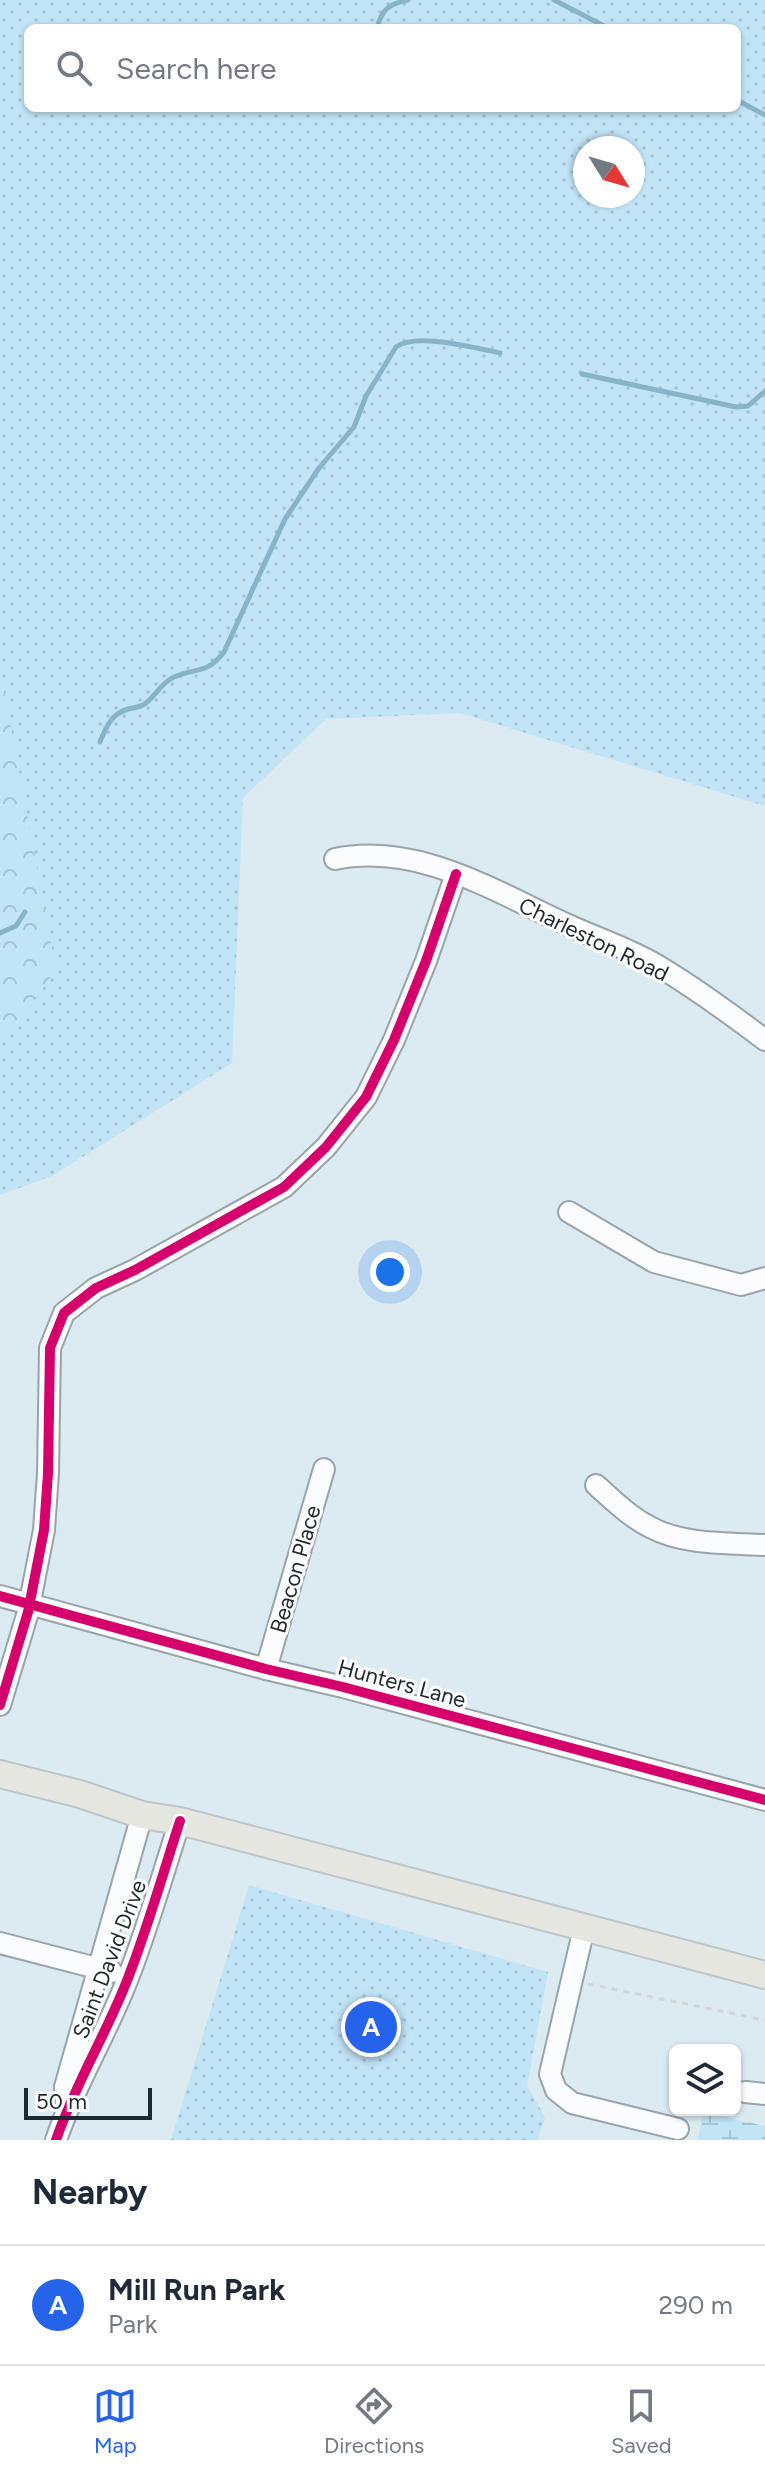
<!DOCTYPE html>
<html lang="en">
<head>
<meta charset="utf-8">
<style>
  :root { --surface:#fff; --page:#f6f6f7; --text:#1f2937; --muted:#747a83; --line:#e0e1e3; --accent:#2563eb }
  body { margin:0; font-family:Figtree,sans-serif; background:var(--page); color:var(--text) }
  .controls { position:absolute; right:24px; bottom:24px; display:grid; overflow:hidden; border-radius:12px; box-shadow:0 2px 6px #0004 }
  .controls button { width:72px; height:72px; display:grid; place-items:center; padding:0; border:0; border-bottom:2px solid var(--line); background:var(--surface); color:var(--text); font:40px sans-serif }
  .compass { position:absolute; left:573px; top:136px; width:72px; height:72px; border-radius:50%; background:var(--surface); box-shadow:0 2px 6px #0004; rotate:127deg }
  .scale { position:absolute; left:24px; bottom:20px; width:128px; box-sizing:border-box; padding-left:8px; border:4px solid #1f282d; border-top:0; font-size:22px; line-height:28px; white-space:nowrap; color:#1f282d; -webkit-text-stroke:6px #fff; paint-order:stroke }
  .you { position:absolute; left:390px; top:1272px; width:28px; height:28px; margin:-20px; border:6px solid #fff; border-radius:50%; background:#1a73e8; box-shadow:0 0 0 12px #1a73e833 }
  .badge { display:grid; place-items:center; width:52px; height:52px; border-radius:50%; background:var(--accent); color:#fff; font-size:26px; font-weight:700 }
  .pin { position:absolute; translate:-50% -50%; border:4px solid #fff; box-shadow:0 2px 8px #0006 }
  .list { margin:0; padding:0; list-style:none }
  h2 { display:flex; justify-content:space-between; align-items:center; height:104px; margin:0; padding:0 32px; font-size:34px }
  h2 small { font-size:26px; font-weight:400; color:var(--muted) }
  .list li { display:grid; grid-template-columns:52px 1fr auto; gap:24px; align-items:center; box-sizing:border-box; height:120px; padding:0 32px; border-top:2px solid var(--line) }
  .list b { display:block; font-size:30px; white-space:nowrap }
  .list p { margin:0; font-size:26px; white-space:nowrap; color:var(--muted) }
  .list em { font-size:26px; font-style:normal; color:var(--muted) }
  .icon { flex:none; width:44px; height:44px; fill:none; stroke:currentColor; stroke-width:2; stroke-linecap:round; stroke-linejoin:round }
  .map { position:relative; flex:none; width:765px; height:2140px; overflow:hidden }
  .search { position:absolute; background:var(--surface); box-shadow:0 2px 6px #0004; left:24px; right:24px; top:24px; height:88px; display:flex; align-items:center; gap:20px; box-sizing:border-box; padding:0 28px; border-radius:12px; color:var(--muted); font-size:30px }
  .sheet { height:224px; background:var(--surface) }
  nav { display:flex; justify-content:space-around; align-items:center; box-sizing:border-box; height:112px; border-top:2px solid var(--line); background:var(--surface); font-size:22px; color:var(--muted) }
  nav a { display:grid; justify-items:center; gap:4px }
  nav .on { color:var(--accent) }
  .map>svg:first-child { display:block }
  .grass { fill:url(#grass-dots); fill-rule:evenodd }
  .forest { fill:url(#forest-crowns) }
  .wetland { fill:url(#wetland-marsh) }
  .lines { fill:none; stroke-linecap:round; stroke-linejoin:round }
  .stream { stroke:#88b4ca; stroke-width:5 }
  .minor-casing { stroke:#99a4aa; stroke-width:24 }
  .major-casing { stroke:#bdc5c8; stroke-width:30 }
  .path { stroke:#d4d7d9; stroke-width:3; stroke-dasharray:6 6; stroke-linecap:butt }
  .minor { stroke:#fafcfd; stroke-width:20 }
  .major { stroke:#e6e6e0; stroke-width:26 }
  .cycleway-casing { stroke:#fff; stroke-width:15 }
  .cycleway { stroke:#d6006c; stroke-width:10 }
  .labels { text-anchor:middle; stroke-width:6; stroke-linejoin:round; paint-order:stroke }
  .street-label { font-size:22px; fill:#1f282d; stroke:#fff }
</style>
</head>
<body>
<div class="map">
<svg width="765" height="2140" viewBox="0 0 765 2140">
  <defs>
    <pattern id="grass-dots" width="8" height="8" patternUnits="userSpaceOnUse" patternTransform="scale(2)"><rect width="8" height="8" fill="#c2e4f7"/><path d="M2 2h.1M6 6h.1" fill="none" stroke="#a6c4d4" stroke-width="1.8" stroke-linecap="round"/></pattern>
    <pattern id="forest-crowns" width="20" height="18" patternUnits="userSpaceOnUse" patternTransform="scale(2)"><rect width="20" height="18" fill="#c2e4f7"/><path d="M2 6a3 3 0 1 1 6 0M12 15a3 3 0 1 1 6 0" fill="none" stroke="#a6c4d4"/></pattern>
    <pattern id="wetland-marsh" width="20" height="14" patternUnits="userSpaceOnUse" patternTransform="scale(2)"><rect width="20" height="14" fill="#c2e4f7"/><path d="M1 5h8M5 5V1M11 12h8M15 12V8" fill="none" stroke="#a6c4d4"/></pattern>
  </defs>
  <rect width="100%" height="100%" fill="#dceaf2"/>
  <g class="grass">
    <path d="M0,0H765V806L460,713L326,719L243,798L232,1063L52,1176L0,1195ZM28,28H737V108H28ZM585,148H633V196H585Z"/>
    <polygon points="249,1885 548,1972 527,2086 545,2117 538,2140 171,2140"/>
  </g>
  <polygon class="forest" points="0,669 56,969 20,1022 0,1032"/>
  <polygon class="wetland" points="703,2112 765,2126 765,2140 698,2140"/>
  <g class="lines">
    <g class="stream">
      <polyline points="554,0 608,28"/>
      <path d="M377,28C382,9 389,4 408,0"/>
      <polyline points="737,100 765,115"/>
      <polyline points="582,374 736,407 748,406 765,391"/>
      <path d="M100,742C106,727 111,714 128,709C135,707 140,708 146,703C156,695 162,682 174,677C197,667 206,675 224,652L285,519L319,468L354,427L366,396L396,347C415,332 476,348 500,353"/>
      <polyline points="0,933 16,926 25,912"/>
    </g>
    <g class="minor-casing">
      <g id="minor">
        <path d="M335,859C417,842 494,891 566,924C596,938 631,949 660,967C696,989 732,1015 765,1040"/>
        <polyline points="569,1212 654,1262 741,1285 765,1278"/>
        <path d="M596,1485C614,1501 631,1518 652,1528C684,1545 729,1543 765,1545"/>
        <polyline points="0,1596 266,1669 343,1687 765,1800"/>
        <polyline points="266,1669 324,1469"/>
        <polyline points="0,1705 28,1612 44,1530 48,1473 50,1348 64,1313 96,1288 135,1270 284,1187 326,1147 366,1097 394,1040 426,961 456,874"/>
        <polyline points="584,1928 550,2074 556,2090 572,2103 678,2129"/>
        <polyline points="0,1943 112,1972"/>
        <polyline points="745,2092 765,2094"/>
        <polyline points="66,2104 65,2087 142,1815"/>
        <path d="M56,2140C75,2084 107,2033 128,1978C148,1927 163,1873 180,1821"/>
      </g>
    </g>
    <g class="major-casing">
      <polyline id="major" points="0,1774 80,1794 142,1815 180,1821 765,1975"/>
    </g>
    <polyline class="path" points="588,1984 765,2020"/>
    <use href="#minor" class="minor"/>
    <use href="#major" class="major"/>
    <g class="cycleway-casing">
      <g id="cycleway">
        <polyline points="0,1596 266,1669 343,1687 765,1800"/>
        <polyline points="0,1705 28,1612 44,1530 48,1473 50,1348 64,1313 96,1288 135,1270 284,1187 326,1147 366,1097 394,1040 426,961 456,874"/>
        <path d="M56,2140C75,2084 107,2033 128,1978C148,1927 163,1873 180,1821"/>
      </g>
    </g>
    <use href="#cycleway" class="cycleway"/>
  </g>
  <g class="labels">
    <g class="street-label">
      <text transform="translate(594 939) rotate(26)" y="8">Charleston Road</text>
      <text transform="translate(295 1569) rotate(-74)" y="8">Beacon Place</text>
      <text transform="translate(402 1683) rotate(15)" y="8">Hunters Lane</text>
      <text transform="translate(109 1959) rotate(-69)" y="8">Saint David Drive</text>
    </g>
  </g>
</svg>
<div class="controls">
<button><svg class="icon" aria-label="layers" viewBox="0 0 24 24"><path d="M12 4l9 5-9 5-9-5zM3 14l9 5 9-5"/></svg></button>
</div>
<svg class="compass" viewBox="-18 -18 36 36"><path d="M0-13l5 13h-10z" fill="#e53935"/><path d="M0 13l5-13h-10z" fill="#747a83"/></svg>
<div class="scale">50 m</div>
<div class="you"></div>
<div class="pin badge" style="left:371px;top:2027px">A</div>
<div class="search"><svg class="icon" aria-label="search" viewBox="0 0 24 24"><circle cx="10" cy="10" r="6"/><path d="M15 15l6 6"/></svg>Search here</div>
</div>
<section class="sheet">
<h2>Nearby<small></small></h2>
<ul class="list">
<li><span class="badge">A</span><div><b>Mill Run Park</b><p>Park</p></div><em>290 m</em></li>
</ul>
</section>
<nav>
<a class="on"><svg class="icon" aria-label="map" viewBox="0 0 24 24"><path d="M3 6l6-2 6 2 6-2v14l-6 2-6-2-6 2zM9 4v14M15 6v14"/></svg>Map</a>
<a><svg class="icon" aria-label="directions" viewBox="0 0 24 24"><path d="M12 3l9 9-9 9-9-9zM9 14v-3h6M13 9l2 2-2 2"/></svg>Directions</a>
<a><svg class="icon" aria-label="saved" viewBox="0 0 24 24"><path d="M7 4h10v16l-5-4-5 4z"/></svg>Saved</a>
</nav>
</body>
</html>
